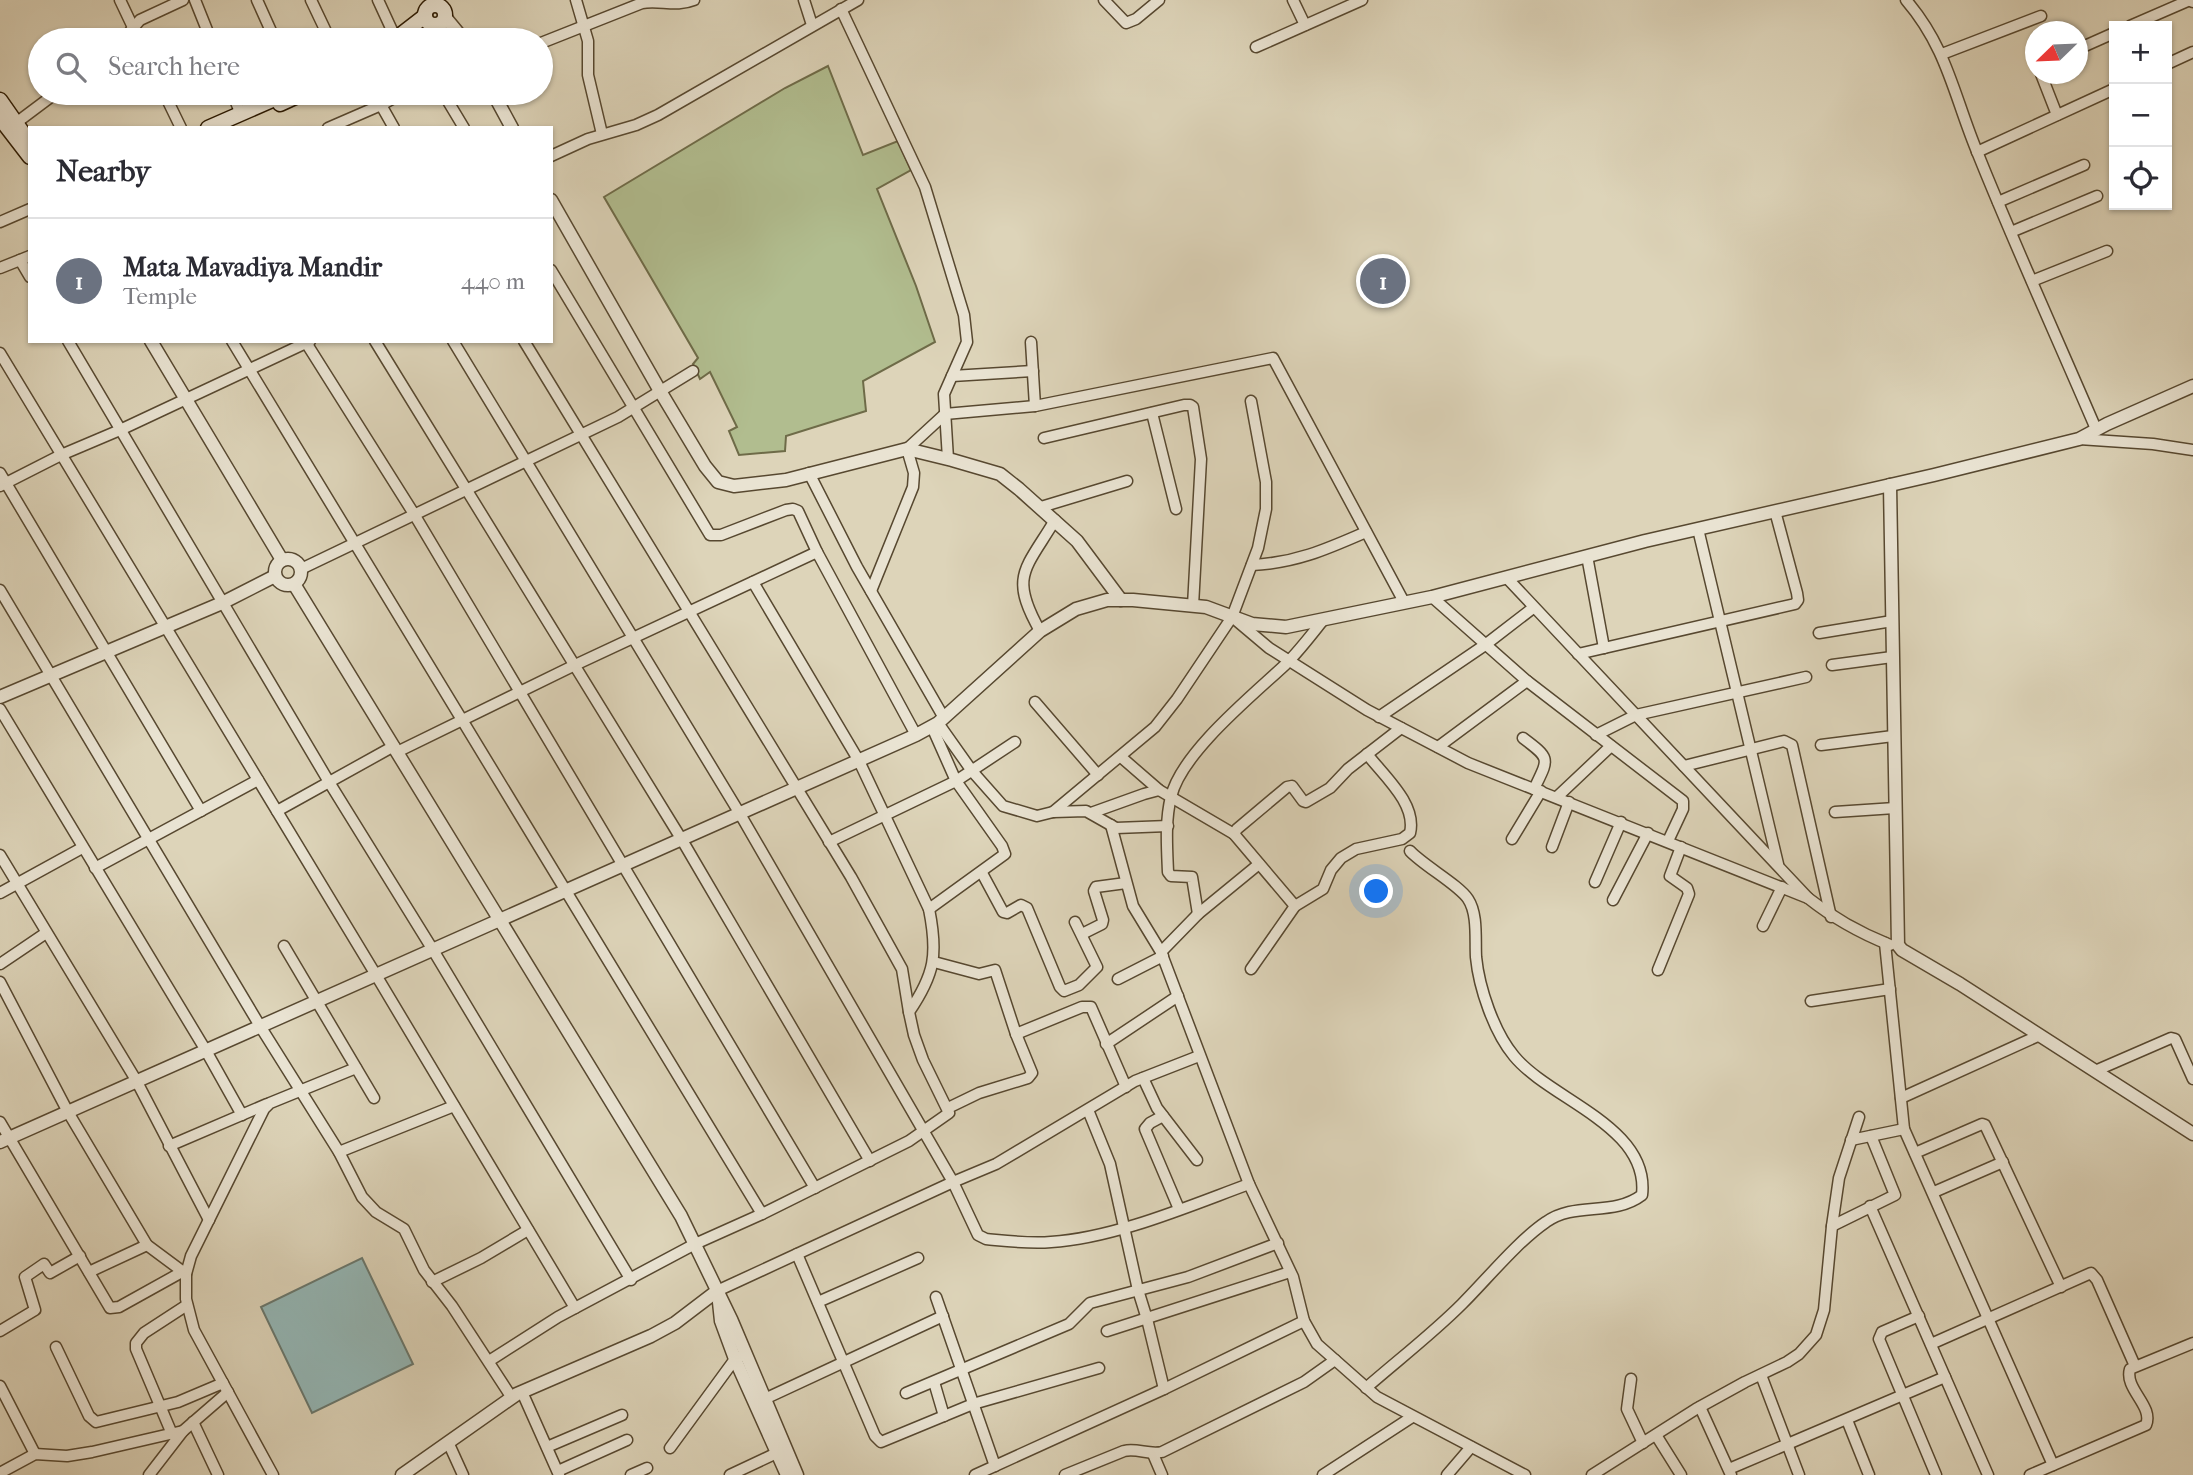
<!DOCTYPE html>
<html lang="en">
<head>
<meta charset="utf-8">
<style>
  :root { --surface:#fff; --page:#f2f2f3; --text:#2b2b33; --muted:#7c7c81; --line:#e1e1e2; --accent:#db2777 }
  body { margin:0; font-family:"IM FELL French Canon",serif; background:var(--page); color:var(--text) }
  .controls { position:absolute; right:21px; top:21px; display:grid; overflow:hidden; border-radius:0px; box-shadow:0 2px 5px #0004 }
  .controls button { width:63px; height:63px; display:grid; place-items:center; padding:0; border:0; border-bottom:2px solid var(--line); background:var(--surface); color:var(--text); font:35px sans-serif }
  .compass { position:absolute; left:2025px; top:21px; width:63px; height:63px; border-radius:50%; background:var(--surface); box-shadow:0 2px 5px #0004; rotate:247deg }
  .you { position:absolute; left:1377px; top:892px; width:24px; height:24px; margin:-18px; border:5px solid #fff; border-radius:50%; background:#1a73e8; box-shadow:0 0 0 10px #1a73e833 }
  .badge { display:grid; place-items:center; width:46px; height:46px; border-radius:50%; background:var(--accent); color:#fff; font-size:23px; font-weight:700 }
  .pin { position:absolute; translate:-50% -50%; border:4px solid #fff; box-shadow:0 2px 7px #0006 }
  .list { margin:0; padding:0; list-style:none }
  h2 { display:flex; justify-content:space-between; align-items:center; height:91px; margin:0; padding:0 28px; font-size:30px }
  h2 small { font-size:23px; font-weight:400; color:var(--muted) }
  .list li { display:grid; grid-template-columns:46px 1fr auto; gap:21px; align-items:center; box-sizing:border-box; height:126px; padding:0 28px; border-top:2px solid var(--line) }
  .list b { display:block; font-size:26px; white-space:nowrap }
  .list p { margin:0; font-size:23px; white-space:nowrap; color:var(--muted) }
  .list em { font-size:23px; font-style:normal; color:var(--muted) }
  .icon { flex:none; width:38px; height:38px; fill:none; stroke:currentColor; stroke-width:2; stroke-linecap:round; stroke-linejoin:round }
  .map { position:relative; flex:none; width:2193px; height:1475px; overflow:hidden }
  .search { position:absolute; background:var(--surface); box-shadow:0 2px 5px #0004; left:28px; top:28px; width:525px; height:77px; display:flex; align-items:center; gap:18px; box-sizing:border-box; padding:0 24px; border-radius:38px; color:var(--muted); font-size:26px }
  .panel { position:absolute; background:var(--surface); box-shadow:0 2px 5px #0004; left:28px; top:126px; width:525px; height:217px; border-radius:0px }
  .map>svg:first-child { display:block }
  .green { fill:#b1bd8f; stroke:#6e6b48; stroke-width:2 }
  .water { fill:#94b7b6; stroke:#6a786e; stroke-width:2 }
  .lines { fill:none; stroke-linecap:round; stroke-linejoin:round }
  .minor-casing { stroke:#574830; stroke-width:13 }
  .tertiary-casing { stroke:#574830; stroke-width:15 }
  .secondary-casing { stroke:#2a1902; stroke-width:17 }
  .minor { stroke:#e9e3d2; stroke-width:10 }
  .tertiary { stroke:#e9e3d2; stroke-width:12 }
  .secondary { stroke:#e9e3d2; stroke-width:14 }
</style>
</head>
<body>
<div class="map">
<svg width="2193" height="1475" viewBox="0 0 2193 1475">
  <rect width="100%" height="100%" fill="#ddd4b9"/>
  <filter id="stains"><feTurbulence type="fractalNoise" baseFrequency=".00286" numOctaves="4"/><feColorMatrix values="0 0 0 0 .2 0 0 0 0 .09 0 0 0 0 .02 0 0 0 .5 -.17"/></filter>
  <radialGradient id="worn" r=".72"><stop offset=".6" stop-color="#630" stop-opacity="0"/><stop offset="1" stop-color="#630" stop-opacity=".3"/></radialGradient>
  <polygon class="green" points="828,66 863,155 898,141 911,170 877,189 916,286 935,342 863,381 866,411 786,436 785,451 739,455 729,431 737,427 710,372 700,379 693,364 698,358 604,197 785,88"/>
  <polygon class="water" points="362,1258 413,1364 312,1413 261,1307"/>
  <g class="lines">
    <g class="minor-casing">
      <g id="minor">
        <polyline points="120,0 139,40"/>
        <polyline points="195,0 211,40"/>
        <polyline points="257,0 275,40"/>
        <polyline points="311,0 330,40"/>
        <polyline points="378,0 396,39"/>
        <polyline points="576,0 588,41 588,75 602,134"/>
        <polyline points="804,0 812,25"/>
        <polyline points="1104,0 1126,23 1136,19 1159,0"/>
        <polyline points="1293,0 1305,25"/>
        <path d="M1906,0C1948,49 1954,97 1978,154C2015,246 2057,338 2096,429"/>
        <polyline points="841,9 925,187 964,315 967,342 944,394 948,459"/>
        <polyline points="2130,26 2190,0"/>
        <polyline points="117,40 128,34 140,20 183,0"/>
        <path d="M541,43L642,3C659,0 677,7 694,0"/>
        <polyline points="1256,47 1362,0"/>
        <polyline points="2078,49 2114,33"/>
        <polyline points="1942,54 2041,16"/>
        <polyline points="2167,64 2193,52"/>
        <polyline points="2041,74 2057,115"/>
        <polyline points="164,93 181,128"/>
        <polyline points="232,93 241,114"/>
        <polyline points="443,93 464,128"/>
        <polyline points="381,105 394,128"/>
        <polyline points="16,123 56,93"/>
        <polyline points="328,128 381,105 403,93"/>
        <polyline points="1977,152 2114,89"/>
        <polyline points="551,156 588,139 636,125 658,115 858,0"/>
        <polyline points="1998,202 2084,165"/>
        <polyline points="0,222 30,209"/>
        <polyline points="2011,232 2097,196"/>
        <polyline points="20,260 30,277"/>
        <polyline points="0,268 30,256"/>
        <polyline points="551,270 710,535 721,535 786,510 793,509 798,511 817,552 916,735"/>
        <polyline points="2032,281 2107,251"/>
        <polyline points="68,341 329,782 433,950 631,1280"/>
        <polyline points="232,341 762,1214"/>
        <polyline points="305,341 414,514 815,1188"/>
        <polyline points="375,341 682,840 870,1161"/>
        <path d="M453,341L740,814L953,1182L978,1235L986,1239C1007,1241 1029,1244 1051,1242C1115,1238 1189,1206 1249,1184"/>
        <polyline points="524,341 851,877 902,969 909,1012"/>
        <polyline points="1031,342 1035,406"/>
        <polyline points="0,353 376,975 575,1308"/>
        <polyline points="952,376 1033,371"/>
        <polyline points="1152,413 1176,509"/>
        <polyline points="1044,438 1184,405 1190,405 1193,407 1201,459 1193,606"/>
        <polyline points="2079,439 2153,444 2193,450"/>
        <polyline points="0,473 201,811"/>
        <polyline points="809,473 857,567 944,718"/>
        <polyline points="0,486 61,455 120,430 310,341"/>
        <polyline points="1041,507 1127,481"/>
        <polyline points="1698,529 1778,864"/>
        <polyline points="1587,556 1604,648"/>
        <path d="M1252,565C1296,563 1327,549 1366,532"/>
        <polyline points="301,569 618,417 693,371"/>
        <path d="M1506,577L1808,898C1833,918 1860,933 1890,945"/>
        <polyline points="0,590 260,1026 339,1152 362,1197 376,1212 404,1229 424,1270 452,1306 512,1398"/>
        <polyline points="871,591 913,487 914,473 907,449 945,414 1035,406 1273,358 1404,602"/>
        <polyline points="1432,597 1527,681 1683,801 1683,809 1668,841"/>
        <polyline points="1237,621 1269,648 1367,710 1468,763 1808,898"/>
        <path d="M1040,631C1009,576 1025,570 1055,520"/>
        <polyline points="1819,633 1892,621"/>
        <polyline points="1578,654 1795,604 1798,600 1797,593 1775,511"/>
        <polyline points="1832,665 1892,657"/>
        <polyline points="1035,702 1098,775"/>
        <polyline points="0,709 205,1049 242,1115"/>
        <polyline points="1379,717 1485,645 1533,608"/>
        <polyline points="938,723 972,771 1003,806 1037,816 1053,812 1086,811 1116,828 1168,826"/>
        <polyline points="1596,735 1636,715 1806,677"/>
        <path d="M1523,738C1551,759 1549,758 1534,789"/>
        <polyline points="1821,745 1893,736"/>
        <polyline points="1438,747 1527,681"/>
        <polyline points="397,752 575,665 817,552"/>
        <polyline points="1121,757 1159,790 1234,834"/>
        <polyline points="1684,766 1784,741 1792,745 1831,917"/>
        <polyline points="1557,797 1611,746"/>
        <polyline points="277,811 394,746"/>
        <polyline points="1053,812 1155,727 1177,699 1232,617 1258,548 1266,509 1266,482 1251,401"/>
        <polyline points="1835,812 1895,808"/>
        <polyline points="1091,813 1144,794 1159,790"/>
        <polyline points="1111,825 1133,906 1161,952"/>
        <polyline points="1512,839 1541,791"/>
        <polyline points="829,842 956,781 1015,742"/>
        <polyline points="1552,847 1569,802"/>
        <polyline points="0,855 136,1080 209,1220"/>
        <polyline points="1259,864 1198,914 1161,952 1249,1184 1293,1277 1304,1321 1317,1344 1377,1397 1525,1475"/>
        <polyline points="95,868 258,780"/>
        <polyline points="982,873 1003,912 1007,913 1021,905 1027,908 1060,987 1064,991 1079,985 1097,967 1075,922"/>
        <polyline points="1595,882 1621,822"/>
        <polyline points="0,893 82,848"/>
        <polyline points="1613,900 1648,833"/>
        <polyline points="1295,906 1234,834 1237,829 1287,787 1292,786 1303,801 1306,802 1330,788 1348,769 1401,728"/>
        <polyline points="929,909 1005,854 1002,846 956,781 932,727"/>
        <path d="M1198,914L1192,877L1171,876L1168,872C1167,848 1165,820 1171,797C1181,753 1253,695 1286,664C1300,650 1312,634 1324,619"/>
        <polyline points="1763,926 1782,887"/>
        <polyline points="1082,934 1102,924 1103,920 1094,891 1096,887 1126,883"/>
        <polyline points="1885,943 1904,1129 2053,1465"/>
        <polyline points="284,946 374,1098"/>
        <polyline points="934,962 979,974 995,970 1016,1034 1032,1073 1028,1078 979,1093 948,1108"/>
        <polyline points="0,964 46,933"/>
        <path d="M1251,969L1295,906L1323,889L1331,870L1341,858L1356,849L1402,839L1410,833C1417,804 1384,776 1367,754"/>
        <polyline points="1658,970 1689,894 1687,888 1670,876 1681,847"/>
        <polyline points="1118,979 1163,956"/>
        <polyline points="0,982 68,1112 147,1245 186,1274"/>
        <polyline points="1811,1001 1890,989"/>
        <polyline points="1016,1034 1082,1007 1091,1007 1126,1087"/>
        <polyline points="1106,1044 1178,996"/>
        <polyline points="2095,1071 2171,1038 2175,1039 2193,1079"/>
        <polyline points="1143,1078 1157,1108 1197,1160"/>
        <polyline points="1901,1098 2040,1035"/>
        <polyline points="1088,1110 1110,1164 1138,1290 1147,1319 1164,1389"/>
        <polyline points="1163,1116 1150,1123 1145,1129 1179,1209"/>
        <polyline points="0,1122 110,1308 119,1307 182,1272"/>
        <polyline points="1851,1140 1904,1129"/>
        <polyline points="169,1146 267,1104"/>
        <polyline points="339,1152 454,1106"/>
        <polyline points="1915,1153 1982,1124 1985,1125 2061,1287"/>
        <polyline points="1934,1192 2003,1162"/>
        <polyline points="1870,1206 1988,1475"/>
        <polyline points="1832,1226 1895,1195 1871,1136"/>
        <polyline points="797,1254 875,1436 881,1442 973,1404 1099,1368"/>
        <polyline points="89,1272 147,1245"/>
        <polyline points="432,1282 481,1258 528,1230"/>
        <polyline points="717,1291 953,1182 996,1164 1135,1081 1199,1056"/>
        <polyline points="936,1297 995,1466"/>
        <polyline points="818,1302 918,1258"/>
        <polyline points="1919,1316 1882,1332 1879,1339 1936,1475"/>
        <polyline points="0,1331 35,1310 25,1277 44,1264 50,1273 80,1256"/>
        <polyline points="1107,1331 1290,1272"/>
        <polyline points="1931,1344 2091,1273 2097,1280 2135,1366"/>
        <polyline points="56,1347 89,1416 96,1422 178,1402 223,1383"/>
        <path d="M489,1361L558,1317L695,1244L762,1214L909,1141L949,1113L923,1060L914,1035L909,1012C935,974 938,954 929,909L859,761L753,582"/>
        <polyline points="1761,1375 1799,1475"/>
        <polyline points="1631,1379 1627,1409 1643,1443"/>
        <polyline points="934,1382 944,1416"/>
        <polyline points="0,1386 35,1454"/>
        <path d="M1366,1388C1398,1360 1432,1334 1462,1304C1487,1279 1518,1241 1546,1222C1575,1201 1613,1217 1642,1195C1650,1126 1550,1100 1514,1056C1494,1032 1479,988 1476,957C1475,939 1478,914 1468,899C1459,885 1424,866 1410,851"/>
        <polyline points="522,1392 559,1475"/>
        <polyline points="906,1393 1069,1324 1090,1303 1188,1277 1278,1243"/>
        <polyline points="758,1402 943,1316"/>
        <polyline points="1700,1407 1731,1475"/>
        <polyline points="1847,1420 1869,1475"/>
        <polyline points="193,1422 218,1475"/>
        <polyline points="172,1434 136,1349 136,1343 144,1333 187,1305"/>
        <polyline points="1656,1435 1681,1475"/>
        <polyline points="448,1442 463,1475"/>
        <polyline points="547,1447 622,1415"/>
        <polyline points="670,1448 735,1359 741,1356"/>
        <polyline points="1153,1454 1162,1475"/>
        <polyline points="1729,1469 1945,1377"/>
        <polyline points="558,1471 627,1440"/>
        <polyline points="0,1473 35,1454 67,1456 92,1452 183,1431"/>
        <polyline points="149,1475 183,1431 228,1392"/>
        <polyline points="273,1475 194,1330 186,1299 186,1274 191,1256 264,1109 270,1103 356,1068"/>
        <polyline points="631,1475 647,1468"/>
        <polyline points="730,1475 783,1450"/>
        <polyline points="975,1475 1164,1389 1304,1321"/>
        <path d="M1065,1475L1124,1451C1137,1448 1149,1455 1162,1452L1304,1382L1335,1360"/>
        <polyline points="1323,1475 1412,1417"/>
        <polyline points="1447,1475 1471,1447"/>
        <polyline points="1592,1475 1696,1409 1745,1382 1787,1362 1799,1354 1816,1335 1824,1310 1832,1226 1839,1178 1859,1117"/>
        <path d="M2030,1475L2146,1425C2154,1406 2124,1389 2130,1369L2193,1343"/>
      </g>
    </g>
    <g class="tertiary-casing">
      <g id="tertiary">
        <polyline points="2193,0 2193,1"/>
        <polyline points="445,17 464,40"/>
        <polyline points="493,93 512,128"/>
        <polyline points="551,200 660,391 705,466 718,482 734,486 786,480 907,449 952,460 1000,474 1019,489 1077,541 1121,600"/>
        <polyline points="151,341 282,560"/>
        <polyline points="1890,485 1898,945 1902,950 1960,984 2193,1134"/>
        <circle cx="288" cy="572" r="13"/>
        <polyline points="294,584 681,1216 731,1319 797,1475"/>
        <polyline points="0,697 222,603 275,576"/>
        <polyline points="0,1142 916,735 938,723 1040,631 1076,609 1107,600 1133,600 1206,607 1252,624 1286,627 1432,597 1645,541 1934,475 2079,439 2107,424 2193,386"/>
        <polyline points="719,1302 721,1321 735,1359 787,1475"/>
        <polyline points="402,1475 517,1394 651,1336 675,1323 717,1291"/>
      </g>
    </g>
    <g class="secondary-casing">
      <g id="secondary">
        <circle cx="435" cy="15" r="10"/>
        <polyline points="394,40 425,16"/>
        <polyline points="0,100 30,143"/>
        <polyline points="280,104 304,93"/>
        <polyline points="0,118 30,157"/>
        <polyline points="208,128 288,93"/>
      </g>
    </g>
    <use href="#minor" class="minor"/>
    <use href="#tertiary" class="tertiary"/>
    <use href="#secondary" class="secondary"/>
  </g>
  <rect width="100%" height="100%" filter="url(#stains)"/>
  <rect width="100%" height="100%" fill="url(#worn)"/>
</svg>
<div class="controls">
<button>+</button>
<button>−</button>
<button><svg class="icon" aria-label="locate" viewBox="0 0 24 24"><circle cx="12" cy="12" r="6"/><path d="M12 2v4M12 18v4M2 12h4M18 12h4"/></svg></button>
</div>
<svg class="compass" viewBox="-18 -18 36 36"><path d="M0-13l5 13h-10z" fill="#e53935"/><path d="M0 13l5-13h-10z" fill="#7c7c81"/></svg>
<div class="you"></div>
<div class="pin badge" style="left:1383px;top:281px;background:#6b7280">1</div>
<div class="search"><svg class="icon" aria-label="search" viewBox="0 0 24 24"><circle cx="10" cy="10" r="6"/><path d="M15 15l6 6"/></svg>Search here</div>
<section class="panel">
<h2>Nearby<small></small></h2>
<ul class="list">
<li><span class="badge" style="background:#6b7280">1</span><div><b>Mata Mavadiya Mandir</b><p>Temple</p></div><em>440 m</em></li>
</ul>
</section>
</div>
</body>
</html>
